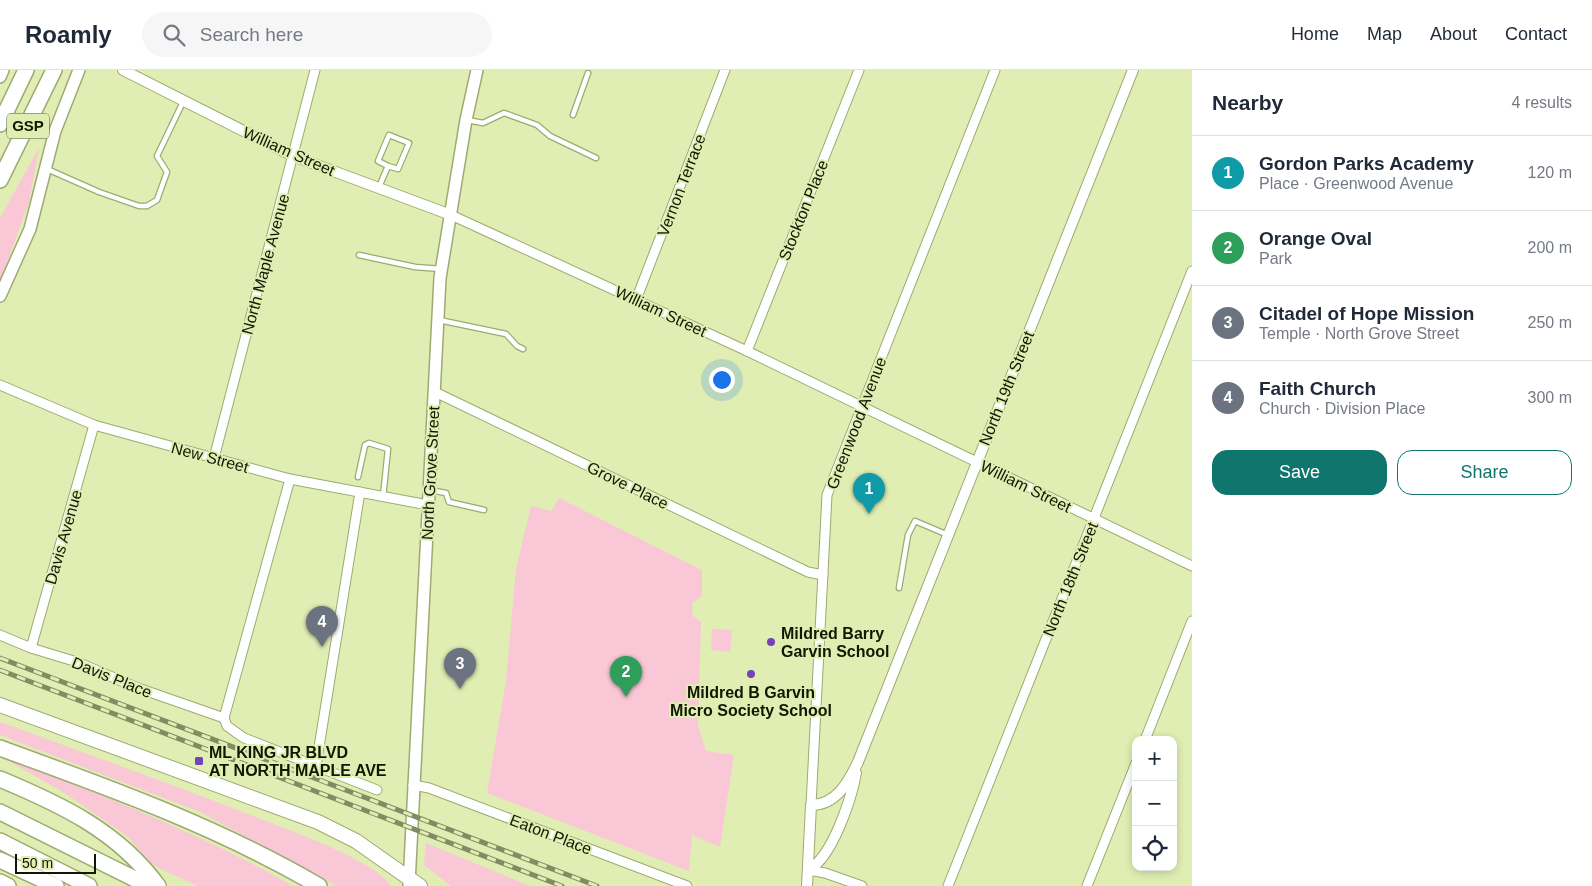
<!DOCTYPE html>
<html lang="en">
<head>
<meta charset="utf-8">
<style>
  :root { --surface:#fff; --page:#f6f6f7; --text:#1f2937; --muted:#747a83; --line:#e0e1e3; --accent:#0f766e }
  body { margin:0; font-family:Arial,sans-serif; background:var(--page); color:var(--text) }
  .controls { position:absolute; right:15px; bottom:15px; display:grid; overflow:hidden; border-radius:10px; box-shadow:0 2px 8px #0003 }
  .controls button { width:45px; height:45px; display:grid; place-items:center; padding:0; border:0; border-bottom:1px solid var(--line); background:var(--surface); color:var(--text); font:25px sans-serif }
  .scale { position:absolute; left:15px; bottom:12px; width:81px; box-sizing:border-box; padding-left:5px; border:2px solid #121702; border-top:0; font-size:14px; line-height:18px; white-space:nowrap; color:#121702; -webkit-text-stroke:4px #e0eeb3; paint-order:stroke }
  .you { position:absolute; left:721px; top:309px; width:18px; height:18px; margin:-12px; border:4px solid #fff; border-radius:50%; background:#1a73e8; box-shadow:0 0 0 8px #1a73e833 }
  .badge { display:grid; place-items:center; width:32px; height:32px; border-radius:50%; background:var(--accent); color:#fff; font-size:16px; font-weight:700 }
  .pin { position:absolute; translate:-50% -41px; filter:drop-shadow(0 1px 2px #0008) }
  .pin::after { content:''; position:absolute; top:26px; width:18px; height:15px; background:inherit; clip-path:polygon(0 0,100% 0,50% 100%) }
  .list { margin:0; padding:0; list-style:none }
  h2 { display:flex; justify-content:space-between; align-items:center; height:65px; margin:0; padding:0 20px; font-size:21px }
  h2 small { font-size:16px; font-weight:400; color:var(--muted) }
  .list li { display:grid; grid-template-columns:32px 1fr auto; gap:15px; align-items:center; box-sizing:border-box; height:75px; padding:0 20px; border-top:1px solid var(--line) }
  .list b { display:block; font-size:19px; white-space:nowrap }
  .list p { margin:0; font-size:16px; white-space:nowrap; color:var(--muted) }
  .list em { font-size:16px; font-style:normal; color:var(--muted) }
  .actions { display:flex; gap:10px; padding:15px 20px }
  .actions a { flex:1; padding:11px 0; border:1px solid var(--accent); border-radius:15px; text-align:center; font-size:18px; color:var(--accent) }
  .actions .main { background:var(--accent); color:#fff }
  .icon { flex:none; width:28px; height:28px; fill:none; stroke:currentColor; stroke-width:2; stroke-linecap:round; stroke-linejoin:round }
  .map { position:relative; flex:none; width:1192px; height:816px; overflow:hidden }
  header { display:flex; align-items:center; gap:30px; box-sizing:border-box; height:70px; padding:0 25px; background:var(--surface); border-bottom:1px solid var(--line) }
  header strong { font-size:24px }
  nav { display:flex; gap:28px; margin-inline-start:auto; font-size:18px }
  .search { width:350px; height:45px; background:var(--page); display:flex; align-items:center; gap:12px; box-sizing:border-box; padding:0 18px; border-radius:28px; color:var(--muted); font-size:19px }
  main { display:flex }
  aside { flex:1; background:var(--surface) }
  .map>svg:first-child { display:block }
  .green { fill:#f9c7d5 }
  .lines { fill:none; stroke-linecap:round; stroke-linejoin:round }
  .service-casing { stroke:#9daa71; stroke-width:7 }
  .minor-casing { stroke:#9daa71; stroke-width:11 }
  .tertiary-casing { stroke:#9daa71; stroke-width:12 }
  .secondary-casing { stroke:#9daa71; stroke-width:14 }
  .primary-casing { stroke:#9daa71; stroke-width:16 }
  .motorway-casing { stroke:#9daa71; stroke-width:18 }
  .service { stroke:#fff; stroke-width:4.5 }
  .minor { stroke:#fff; stroke-width:9 }
  .tertiary { stroke:#fff; stroke-width:10 }
  .secondary { stroke:#fff; stroke-width:11 }
  .primary { stroke:#fff; stroke-width:14 }
  .motorway { stroke:#fff; stroke-width:15 }
  .rail-casing { stroke:#828b62; stroke-width:5 }
  .rail { stroke:#e0eeb3; stroke-width:3; stroke-dasharray:9; stroke-linecap:butt }
  .poi-dot { fill:#7443ba; stroke:#e0eeb3; stroke-width:2 }
  .labels { text-anchor:middle; stroke-width:4; stroke-linejoin:round; paint-order:stroke }
  .shield { fill:#e0eeb3; stroke:#505837; stroke-width:1 }
  .shield-label { font-size:15px; font-weight:bold; fill:#121702 }
  .street-label { font-size:16px; fill:#121702; stroke:#e0eeb3 }
  .poi-label { font-size:16px; font-weight:bold; fill:#121702; stroke:#e0eeb3; text-anchor:start }
</style>
</head>
<body>
<header>
<strong>Roamly</strong>
<div class="search"><svg class="icon" aria-label="search" viewBox="0 0 24 24"><circle cx="10" cy="10" r="6"/><path d="M15 15l6 6"/></svg>Search here</div>
<nav><a>Home</a><a>Map</a><a>About</a><a>Contact</a></nav>
</header>
<main>
<div class="map">
<svg width="1192" height="816" viewBox="0 0 1192 816">
  <rect width="100%" height="100%" fill="#e0eeb3"/>
  <g class="green">
    <polygon points="39,78 29,132 0,212 0,148"/>
    <polygon points="559,428 702,500 702,526 692,533 693,546 701,552 698,655 706,681 734,685 720,777 692,765 689,801 487,723 506,611 516,499 531,436 551,441"/>
    <polygon points="712,559 732,560 730,582 711,580"/>
    <path d="M0,652C84,683 167,712 250,745C281,757 376,790 391,816H337L200,742L0,665Z"/>
    <path d="M0,686C100,724 200,763 293,816H198L154,796L127,766L63,722Z"/>
    <polygon points="426,773 530,816 451,816 424,795"/>
  </g>
  <g class="lines">
    <g class="service-casing">
      <g id="service">
        <polyline points="573,45 588,3"/>
        <polyline points="467,50 483,53 504,43 537,55 550,66 596,88"/>
        <polyline points="47,99 99,122 139,136 147,136 157,130 167,102 157,86 183,32"/>
        <polyline points="379,117 388,96 398,99 409,73 389,65 378,91 388,96"/>
        <polyline points="359,185 415,197 441,199"/>
        <polyline points="439,250 506,264 517,276 523,279"/>
        <polyline points="358,407 365,375 369,373 388,379 383,427"/>
        <polyline points="430,420 446,423 449,432 484,440"/>
        <polyline points="899,518 908,465 915,451 948,465"/>
      </g>
    </g>
    <g class="minor-casing">
      <g id="minor">
        <polyline points="451,145 747,281 1192,496"/>
        <polyline points="636,230 725,0"/>
        <polyline points="747,281 859,0"/>
        <polyline points="0,315 94,355 290,409 428,435"/>
        <polyline points="435,322 808,502 823,505"/>
        <polyline points="214,388 315,0"/>
        <polyline points="0,565 31,578 77,592 138,618 224,648"/>
        <polyline points="31,578 94,355"/>
        <polyline points="224,648 290,409"/>
        <polyline points="224,648 227,656 244,668 377,720"/>
        <polyline points="1145,670 1192,551"/>
        <polyline points="316,696 360,422"/>
        <polyline points="413,715 429,718 687,816"/>
        <polyline points="811,735 827,425 995,0"/>
        <polyline points="808,800 825,803 862,816"/>
        <polyline points="948,816 1192,201"/>
        <polyline points="1087,816 1136,693"/>
      </g>
    </g>
    <g class="tertiary-casing">
      <g id="tertiary">
        <polyline points="123,0 293,86 451,145"/>
        <path d="M808,800C832,788 851,730 856,703"/>
        <path d="M807,816L811,735C836,735 848,713 858,692L1133,0"/>
      </g>
    </g>
    <g class="secondary-casing">
      <g id="secondary">
        <polyline points="0,7 3,0"/>
        <polyline points="0,226 30,159 55,61 79,0"/>
        <polyline points="409,814 440,208 466,50 477,0"/>
      </g>
    </g>
    <g class="primary-casing">
      <polyline id="primary" points="0,635 318,752 356,771 420,816"/>
    </g>
    <g class="motorway-casing">
      <g id="motorway">
        <polyline points="0,54 26,0"/>
        <polyline points="0,110 54,0"/>
        <path d="M0,678C110,718 218,757 319,816"/>
        <path d="M0,709C60,734 118,761 158,816"/>
        <polyline points="0,742 149,816"/>
        <polyline points="0,771 89,816"/>
        <polyline points="0,790 56,816"/>
        <polyline points="0,812 8,816"/>
      </g>
    </g>
    <use href="#service" class="service"/>
    <use href="#minor" class="minor"/>
    <use href="#tertiary" class="tertiary"/>
    <use href="#secondary" class="secondary"/>
    <use href="#primary" class="primary"/>
    <use href="#motorway" class="motorway"/>
    <g class="rail-casing">
      <g id="rail">
        <polyline points="0,588 597,816"/>
        <polyline points="0,600 562,816"/>
      </g>
    </g>
    <use href="#rail" class="rail"/>
  </g>
  <g class="poi-dot">
    <circle cx="771" cy="572" r="5"/>
    <circle cx="751" cy="604" r="5"/>
    <rect x="194" y="686" width="10" height="10" rx="2.5"/>
  </g>
  <g class="labels">
    <rect class="shield" x="7" y="43.5" width="42" height="25" rx="4"/>
    <g class="shield-label">
      <text x="28" y="61">GSP</text>
    </g>
    <g class="street-label">
      <text transform="translate(289 81) rotate(24)" y="6">William Street</text>
      <text transform="translate(681 115) rotate(-69)" y="6">Vernon Terrace</text>
      <text transform="translate(803 140) rotate(-68)" y="6">Stockton Place</text>
      <text transform="translate(265 194) rotate(-75)" y="6">North Maple Avenue</text>
      <text transform="translate(661 241) rotate(25)" y="6">William Street</text>
      <text transform="translate(1006 318) rotate(-68)" y="6">North 19th Street</text>
      <text transform="translate(856 353) rotate(-69)" y="6">Greenwood Avenue</text>
      <text transform="translate(210 387) rotate(15)" y="6">New Street</text>
      <text transform="translate(430 403) rotate(-87)" y="6">North Grove Street</text>
      <text transform="translate(628 415) rotate(26)" y="6">Grove Place</text>
      <text transform="translate(1026 416) rotate(26)" y="6">William Street</text>
      <text transform="translate(63 467) rotate(-74)" y="6">Davis Avenue</text>
      <text transform="translate(1070 509) rotate(-68)" y="6">North 18th Street</text>
      <text transform="translate(112 607) rotate(22)" y="6">Davis Place</text>
      <text transform="translate(551 764) rotate(21)" y="6">Eaton Place</text>
    </g>
    <g class="poi-label">
      <text x="781" y="569">Mildred Barry<tspan x="781" dy="18">Garvin School</tspan></text>
      <text x="751" y="628" text-anchor="middle">Mildred B Garvin<tspan x="751" dy="18">Micro Society School</tspan></text>
      <text x="209" y="688">ML KING JR BLVD<tspan x="209" dy="18">AT NORTH MAPLE AVE</tspan></text>
    </g>
  </g>
</svg>
<div class="controls">
<button>+</button>
<button>−</button>
<button><svg class="icon" aria-label="locate" viewBox="0 0 24 24"><circle cx="12" cy="12" r="6"/><path d="M12 2v4M12 18v4M2 12h4M18 12h4"/></svg></button>
</div>
<div class="scale">50 m</div>
<div class="you"></div>
<div class="pin badge" style="left:869px;top:444px;background:#0f9aa8">1</div>
<div class="pin badge" style="left:626px;top:627px;background:#2e9e5b">2</div>
<div class="pin badge" style="left:460px;top:619px;background:#6b7280">3</div>
<div class="pin badge" style="left:322px;top:577px;background:#6b7280">4</div>
</div>
<aside>
<h2>Nearby<small>4 results</small></h2>
<ul class="list">
<li><span class="badge" style="background:#0f9aa8">1</span><div><b>Gordon Parks Academy</b><p>Place · Greenwood Avenue</p></div><em>120 m</em></li>
<li><span class="badge" style="background:#2e9e5b">2</span><div><b>Orange Oval</b><p>Park</p></div><em>200 m</em></li>
<li><span class="badge" style="background:#6b7280">3</span><div><b>Citadel of Hope Mission</b><p>Temple · North Grove Street</p></div><em>250 m</em></li>
<li><span class="badge" style="background:#6b7280">4</span><div><b>Faith Church</b><p>Church · Division Place</p></div><em>300 m</em></li>
</ul>
<div class="actions"><a class="main">Save</a><a>Share</a></div>
</aside>
</main>
</body>
</html>
